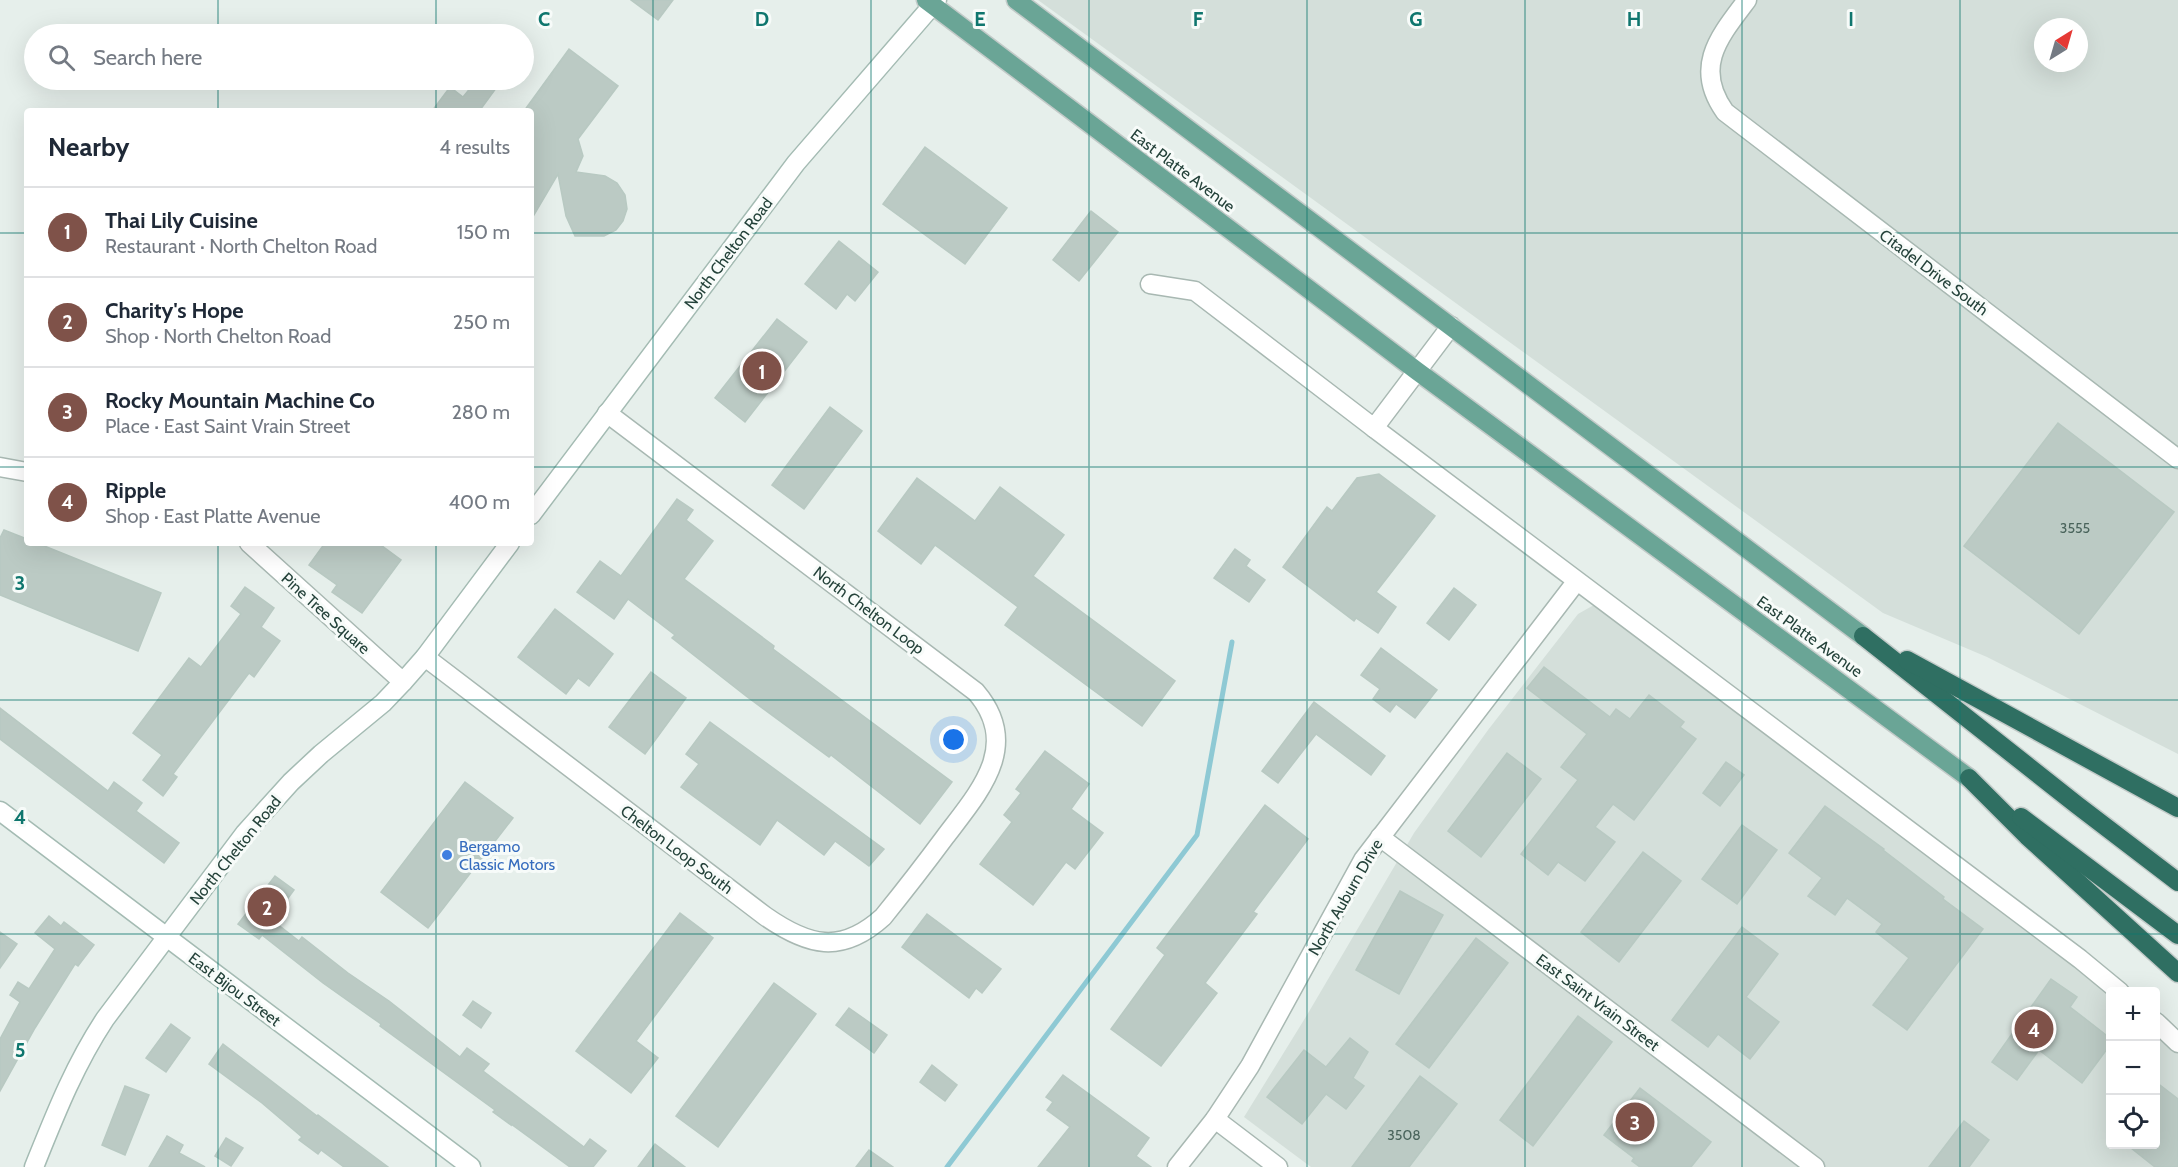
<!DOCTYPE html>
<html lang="en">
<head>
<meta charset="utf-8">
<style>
  :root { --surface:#fff; --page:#f2f2f3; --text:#1f2937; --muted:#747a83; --line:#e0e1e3; --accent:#7f5249 }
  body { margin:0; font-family:Cabin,sans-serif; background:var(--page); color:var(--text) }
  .controls { position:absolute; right:18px; bottom:18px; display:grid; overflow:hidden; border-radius:6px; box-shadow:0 6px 24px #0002 }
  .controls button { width:54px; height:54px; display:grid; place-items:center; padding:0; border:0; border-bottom:2px solid var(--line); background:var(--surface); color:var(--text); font:30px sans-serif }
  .compass { position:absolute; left:2034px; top:18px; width:54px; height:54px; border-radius:50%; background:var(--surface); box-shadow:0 6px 24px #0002; rotate:37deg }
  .you { position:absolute; left:954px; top:740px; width:21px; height:21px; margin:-15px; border:4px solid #fff; border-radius:50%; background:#1a73e8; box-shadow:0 0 0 9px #1a73e833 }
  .badge { display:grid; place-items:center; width:39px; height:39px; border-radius:50%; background:var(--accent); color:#fff; font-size:20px; font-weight:700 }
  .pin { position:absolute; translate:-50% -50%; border:3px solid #fff; box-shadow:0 2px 6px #0006 }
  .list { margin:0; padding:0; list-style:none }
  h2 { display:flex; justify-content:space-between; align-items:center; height:78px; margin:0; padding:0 24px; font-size:26px }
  h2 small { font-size:20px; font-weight:400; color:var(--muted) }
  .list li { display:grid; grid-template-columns:39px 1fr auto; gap:18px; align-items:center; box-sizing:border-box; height:90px; padding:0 24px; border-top:2px solid var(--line) }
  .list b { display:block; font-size:22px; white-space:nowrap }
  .list p { margin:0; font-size:20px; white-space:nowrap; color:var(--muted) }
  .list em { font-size:20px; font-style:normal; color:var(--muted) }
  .icon { flex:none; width:33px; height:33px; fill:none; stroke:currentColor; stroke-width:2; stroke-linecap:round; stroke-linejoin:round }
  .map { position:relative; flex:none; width:2178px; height:1167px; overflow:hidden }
  .search { position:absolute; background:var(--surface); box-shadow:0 6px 24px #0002; left:24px; top:24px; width:510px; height:66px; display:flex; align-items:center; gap:15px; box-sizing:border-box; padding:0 21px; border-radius:33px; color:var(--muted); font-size:22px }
  .panel { position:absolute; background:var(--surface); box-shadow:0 6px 24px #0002; left:24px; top:108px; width:510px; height:438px; border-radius:6px }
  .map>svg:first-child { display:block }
  .built { fill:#d4dfda; fill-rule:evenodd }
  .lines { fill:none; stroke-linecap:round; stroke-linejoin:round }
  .stream { stroke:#8ec9d4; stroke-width:5 }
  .building { fill:#bbcac4; stroke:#b8c9c2; stroke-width:1.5 }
  .street-casing { stroke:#a8b8b2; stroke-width:21 }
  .secondary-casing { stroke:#a4bbb3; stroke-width:21 }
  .primary-casing { stroke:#c2cac8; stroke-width:21 }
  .highway-casing { stroke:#c2cac8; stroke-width:21 }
  .street { stroke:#fff; stroke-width:18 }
  .secondary { stroke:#fff; stroke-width:18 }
  .primary { stroke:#6aa596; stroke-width:18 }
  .highway { stroke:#2f6f62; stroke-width:18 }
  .grid { fill:none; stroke:#0f766e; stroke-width:1.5; stroke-opacity:0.55 }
  .shop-dot { fill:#3f7fe0; stroke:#f7fbf9; stroke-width:2 }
  .labels { text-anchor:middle; stroke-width:6; stroke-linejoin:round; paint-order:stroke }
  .number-label { font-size:14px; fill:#4a645c }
  .street-label { font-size:16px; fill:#24423a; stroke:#f7fbf9 }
  .shop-label { font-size:16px; fill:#366cbe; stroke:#f7fbf9; text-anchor:start }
  .grid-label { font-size:20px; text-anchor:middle; font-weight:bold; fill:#0f766e; stroke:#f7fbf9; stroke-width:6; stroke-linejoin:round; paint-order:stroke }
</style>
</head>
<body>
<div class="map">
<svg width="2178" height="1167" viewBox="0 0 2178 1167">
  <rect width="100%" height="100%" fill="#e6efeb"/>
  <g class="built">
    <path d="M1038,0H2178V754L1987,657L1883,613ZM2043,27H2079V63H2043Z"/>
    <polygon points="1601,601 2110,992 2110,1144 2156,1144 2156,1023 2178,1044 2178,1167 1311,1167 1244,1117 1307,1015 1414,833 1488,730 1578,614"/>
  </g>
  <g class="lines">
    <polyline class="stream" points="947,1167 1197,835 1232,642"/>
  </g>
  <g class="building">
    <polygon points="631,0 673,0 658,20"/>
    <polygon points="569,49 618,86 578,139 583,156 576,172 605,176 617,183 625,195 627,209 623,221 616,230 604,236 575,236 566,216 558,174 531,220 531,111 524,111"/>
    <polygon points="477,80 502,80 480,110 481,111 432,111 450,87 463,97"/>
    <polygon points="925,147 1007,208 965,264 883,204"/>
    <polygon points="1091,211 1118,232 1079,281 1053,260"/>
    <polygon points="839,241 878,272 855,301 847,294 836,309 805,284"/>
    <polygon points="777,319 807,342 745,422 715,398"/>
    <polygon points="830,407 862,431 804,509 772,485"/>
    <polygon points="2058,423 2174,512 2079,634 1964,546"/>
    <polygon points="1379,474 1435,516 1376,592 1396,607 1378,633 1356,618 1354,621 1283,567 1327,507 1332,511 1357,478"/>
    <polygon points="917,478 975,521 1000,487 1064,535 1033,576 1175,681 1142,726 1005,625 1018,607 935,545 921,564 878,531"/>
    <polygon points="677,499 693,510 686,520 713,541 684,579 774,646 773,649 952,782 920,824 831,755 829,757 746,696 672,638 675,635 628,599 614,619 577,592 600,561 621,576"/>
    <polygon points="4,530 27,539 27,543 37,543 161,593 138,651 0,595 0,538"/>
    <polygon points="325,543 378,543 401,560 362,613 332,592 337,585 309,565"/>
    <polygon points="1235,549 1250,560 1246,566 1265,580 1249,602 1214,578"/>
    <polygon points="245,587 274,608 261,627 280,641 254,677 249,673 173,774 177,777 163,796 143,780 162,755 133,733 189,658 201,667 241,614 231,606"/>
    <polygon points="1454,588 1476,605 1449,640 1427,623"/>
    <polygon points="555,609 613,654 589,686 578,678 566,694 518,657"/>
    <polygon points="1381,648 1437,690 1415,718 1396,704 1390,712 1373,699 1380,689 1361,675"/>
    <polygon points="1544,667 1610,717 1616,709 1630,719 1649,695 1684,722 1680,727 1696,739 1634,820 1613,804 1595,827 1615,842 1585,881 1558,862 1548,875 1521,854 1578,780 1561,767 1587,734 1527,688"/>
    <polygon points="651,672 686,698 645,754 609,727"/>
    <polygon points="1314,702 1385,756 1371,775 1316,734 1278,783 1262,771"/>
    <polygon points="0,708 108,791 114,782 142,803 136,811 179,843 164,863 0,739"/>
    <polygon points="710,722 884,849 869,866 835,841 824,855 777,820 760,845 681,787 699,764 686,754"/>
    <polygon points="1045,751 1089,784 1071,809 1103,833 1075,869 1066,862 1033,905 980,864 1012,822 1004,815 1021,793 1016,789"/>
    <polygon points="1507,753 1541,779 1481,857 1448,831"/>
    <polygon points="1726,762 1744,775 1720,806 1703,793"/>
    <polygon points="465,782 513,818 428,928 381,892"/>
    <polygon points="1265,805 1308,839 1253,912 1257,914 1205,983 1217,993 1161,1066 1111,1029 1165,955 1157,948"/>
    <polygon points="1825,806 1884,849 1883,850 1944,897 1943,899 1983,929 1907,1030 1873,1005 1909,958 1876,932 1882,924 1847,898 1835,915 1808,896 1822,878 1789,853"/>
    <polygon points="1742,825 1777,850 1737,904 1702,879"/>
    <polygon points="1643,852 1681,881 1619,962 1581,932"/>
    <polygon points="275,876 294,890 272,920 299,941 302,937 348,973 389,1001 460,1057 467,1048 489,1064 483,1071 584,1147 590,1139 606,1151 593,1167 570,1167 511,1124 511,1125 493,1112 495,1110 380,1026 381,1024 323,983 262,935 259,939 238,924"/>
    <polygon points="1400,891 1443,915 1399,994 1356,970"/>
    <polygon points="680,913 713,938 636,1041 658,1058 631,1093 576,1051"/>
    <polygon points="927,914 1001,969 982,993 976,988 969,998 902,947"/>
    <polygon points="49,916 61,926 64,922 94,945 78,966 75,964 35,1028 0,1091 0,1039 20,1002 10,995 18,982 29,989 55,949 35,933"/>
    <polygon points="1742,927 1778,954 1746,997 1779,1022 1750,1059 1718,1034 1708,1047 1672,1020"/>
    <polygon points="0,932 17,944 0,968"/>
    <polygon points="1476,938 1508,963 1429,1068 1396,1044"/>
    <polygon points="2051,979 2077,997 2070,1007 2110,1038 2110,1045 2082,1083 2039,1050 2017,1080 1992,1062"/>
    <polygon points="774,983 816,1014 718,1147 676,1116"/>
    <polygon points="473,1001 491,1013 481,1028 463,1015"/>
    <polygon points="849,1008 887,1035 874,1053 836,1025"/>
    <polygon points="1578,1016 1612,1042 1533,1146 1500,1120"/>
    <polygon points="171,1024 190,1038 166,1072 146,1058"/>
    <polygon points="1350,1038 1368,1052 1353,1078 1364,1086 1346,1109 1326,1094 1302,1124 1267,1097 1304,1050 1326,1067"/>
    <polygon points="223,1044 317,1116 318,1115 388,1167 344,1167 321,1150 318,1154 299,1140 302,1137 262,1103 209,1064"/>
    <polygon points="932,1065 957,1085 945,1101 920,1082"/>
    <polygon points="1063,1075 1149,1138 1136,1156 1151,1167 1038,1167 1070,1127 1047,1110 1053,1102 1046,1097"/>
    <polygon points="1420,1076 1457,1104 1409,1167 1352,1167"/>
    <polygon points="2156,1082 2178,1099 2178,1167 2155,1167 2126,1144 2156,1144"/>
    <polygon points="125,1086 149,1095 125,1155 102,1145"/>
    <polygon points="1640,1088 1711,1142 1691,1167 1640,1167 1632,1161 1634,1158 1604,1135"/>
    <polygon points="1964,1121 1989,1140 1969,1167 1929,1167"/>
    <polygon points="167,1136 183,1145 179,1153 205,1167 149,1167"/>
    <polygon points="226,1138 243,1148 231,1166 215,1156"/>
    <polygon points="655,1144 685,1167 638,1167"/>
    <polygon points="869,1150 893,1167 856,1167"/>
  </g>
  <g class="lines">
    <g class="street-casing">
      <g id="street">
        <path d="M1747,0C1719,37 1693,67 1725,112L2178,459"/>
        <polyline points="1150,284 1195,291 1374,428 1451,326"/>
        <polyline points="1374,428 2080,959 2120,992"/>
        <polyline points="0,467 27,472"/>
        <polyline points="249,543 403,682"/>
        <path d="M425,657L765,916C808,946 841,955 883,917C904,891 925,864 945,837C979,792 1022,746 976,692L607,413"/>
        <polyline points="1380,837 1815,1167"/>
        <polyline points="2156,1022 2178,1043"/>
        <polyline points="1215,1119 1278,1167"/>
        <polyline points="1177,1167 1215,1119 1250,1066 1363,860 1576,582"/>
      </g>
    </g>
    <g class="secondary-casing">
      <g id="secondary">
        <polyline points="531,515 796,163 937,0"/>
        <polyline points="0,811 471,1167"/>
        <path d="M34,1167C55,1115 74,1066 105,1019L245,833L291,782L321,754L383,703L403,682L425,657L510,543"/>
      </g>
    </g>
    <g class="primary-casing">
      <g id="primary">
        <polyline points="926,0 1417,371 1969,778"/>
        <polyline points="1016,0 1863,636"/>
      </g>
    </g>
    <g class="highway-casing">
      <g id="highway">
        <polyline points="1863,636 2077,805 2178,882"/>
        <polyline points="1907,660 2178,808"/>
        <polyline points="1969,778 2027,836 2178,973"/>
        <polyline points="2021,817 2178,935"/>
      </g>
    </g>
    <use href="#street" class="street"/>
    <use href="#secondary" class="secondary"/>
    <use href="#primary" class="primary"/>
    <use href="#highway" class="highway"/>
  </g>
  <path class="grid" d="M218,0V34M436,0V34M653,0V1167M871,0V1167M1089,0V1167M1307,0V1167M1525,0V1167M1742,0V1167M1960,0V1167M218,80V111M436,80V111M0,233H27M531,233H2178M0,467H27M531,467H2178M218,543V1167M436,543V1167M0,700H2178M0,934H2178"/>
  <circle class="shop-dot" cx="447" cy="855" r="6"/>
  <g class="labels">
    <g class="number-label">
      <text x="2075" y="533">3555</text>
      <text x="1404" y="1140">3508</text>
    </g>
    <g class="street-label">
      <text transform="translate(1183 170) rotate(37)" y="6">East Platte Avenue</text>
      <text transform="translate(728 253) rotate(-53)" y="6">North Chelton Road</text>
      <text transform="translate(1934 272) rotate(37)" y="6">Citadel Drive South</text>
      <text transform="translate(869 610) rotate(37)" y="6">North Chelton Loop</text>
      <text transform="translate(326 613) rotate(42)" y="6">Pine Tree Square</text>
      <text transform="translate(1810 636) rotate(36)" y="6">East Platte Avenue</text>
      <text transform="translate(677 849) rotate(37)" y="6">Chelton Loop South</text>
      <text transform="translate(235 850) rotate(-51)" y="6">North Chelton Road</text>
      <text transform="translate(1345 897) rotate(-60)" y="6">North Auburn Drive</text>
      <text transform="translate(235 989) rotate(37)" y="6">East Bijou Street</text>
      <text transform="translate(1598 1002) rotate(37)" y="6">East Saint Vrain Street</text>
    </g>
    <g class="shop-label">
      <text x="459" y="852">Bergamo<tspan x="459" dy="18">Classic Motors</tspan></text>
    </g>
  </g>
  <g class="grid-label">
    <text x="544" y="26">C</text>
    <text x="762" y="26">D</text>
    <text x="980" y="26">E</text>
    <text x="1198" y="26">F</text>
    <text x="1416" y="26">G</text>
    <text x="1634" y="26">H</text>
    <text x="1851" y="26">I</text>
    <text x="20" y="590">3</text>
    <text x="20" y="824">4</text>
    <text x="20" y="1057">5</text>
  </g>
</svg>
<div class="controls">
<button>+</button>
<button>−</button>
<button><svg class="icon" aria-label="locate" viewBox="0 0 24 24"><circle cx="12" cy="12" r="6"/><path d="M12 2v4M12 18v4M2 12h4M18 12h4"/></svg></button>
</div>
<svg class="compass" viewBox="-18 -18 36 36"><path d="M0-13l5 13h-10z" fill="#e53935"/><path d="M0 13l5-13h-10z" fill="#747a83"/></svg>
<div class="you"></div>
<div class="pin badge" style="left:762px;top:371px">1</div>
<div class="pin badge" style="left:267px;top:907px">2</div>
<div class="pin badge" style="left:1635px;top:1122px">3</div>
<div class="pin badge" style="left:2034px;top:1029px">4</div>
<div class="search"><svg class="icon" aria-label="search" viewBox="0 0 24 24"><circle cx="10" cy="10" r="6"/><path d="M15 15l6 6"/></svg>Search here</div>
<section class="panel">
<h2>Nearby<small>4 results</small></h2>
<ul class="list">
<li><span class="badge">1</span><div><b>Thai Lily Cuisine</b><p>Restaurant · North Chelton Road</p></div><em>150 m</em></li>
<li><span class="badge">2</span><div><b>Charity's Hope</b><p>Shop · North Chelton Road</p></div><em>250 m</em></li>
<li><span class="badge">3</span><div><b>Rocky Mountain Machine Co</b><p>Place · East Saint Vrain Street</p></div><em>280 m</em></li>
<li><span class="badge">4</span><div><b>Ripple</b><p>Shop · East Platte Avenue</p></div><em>400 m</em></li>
</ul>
</section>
</div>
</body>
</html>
